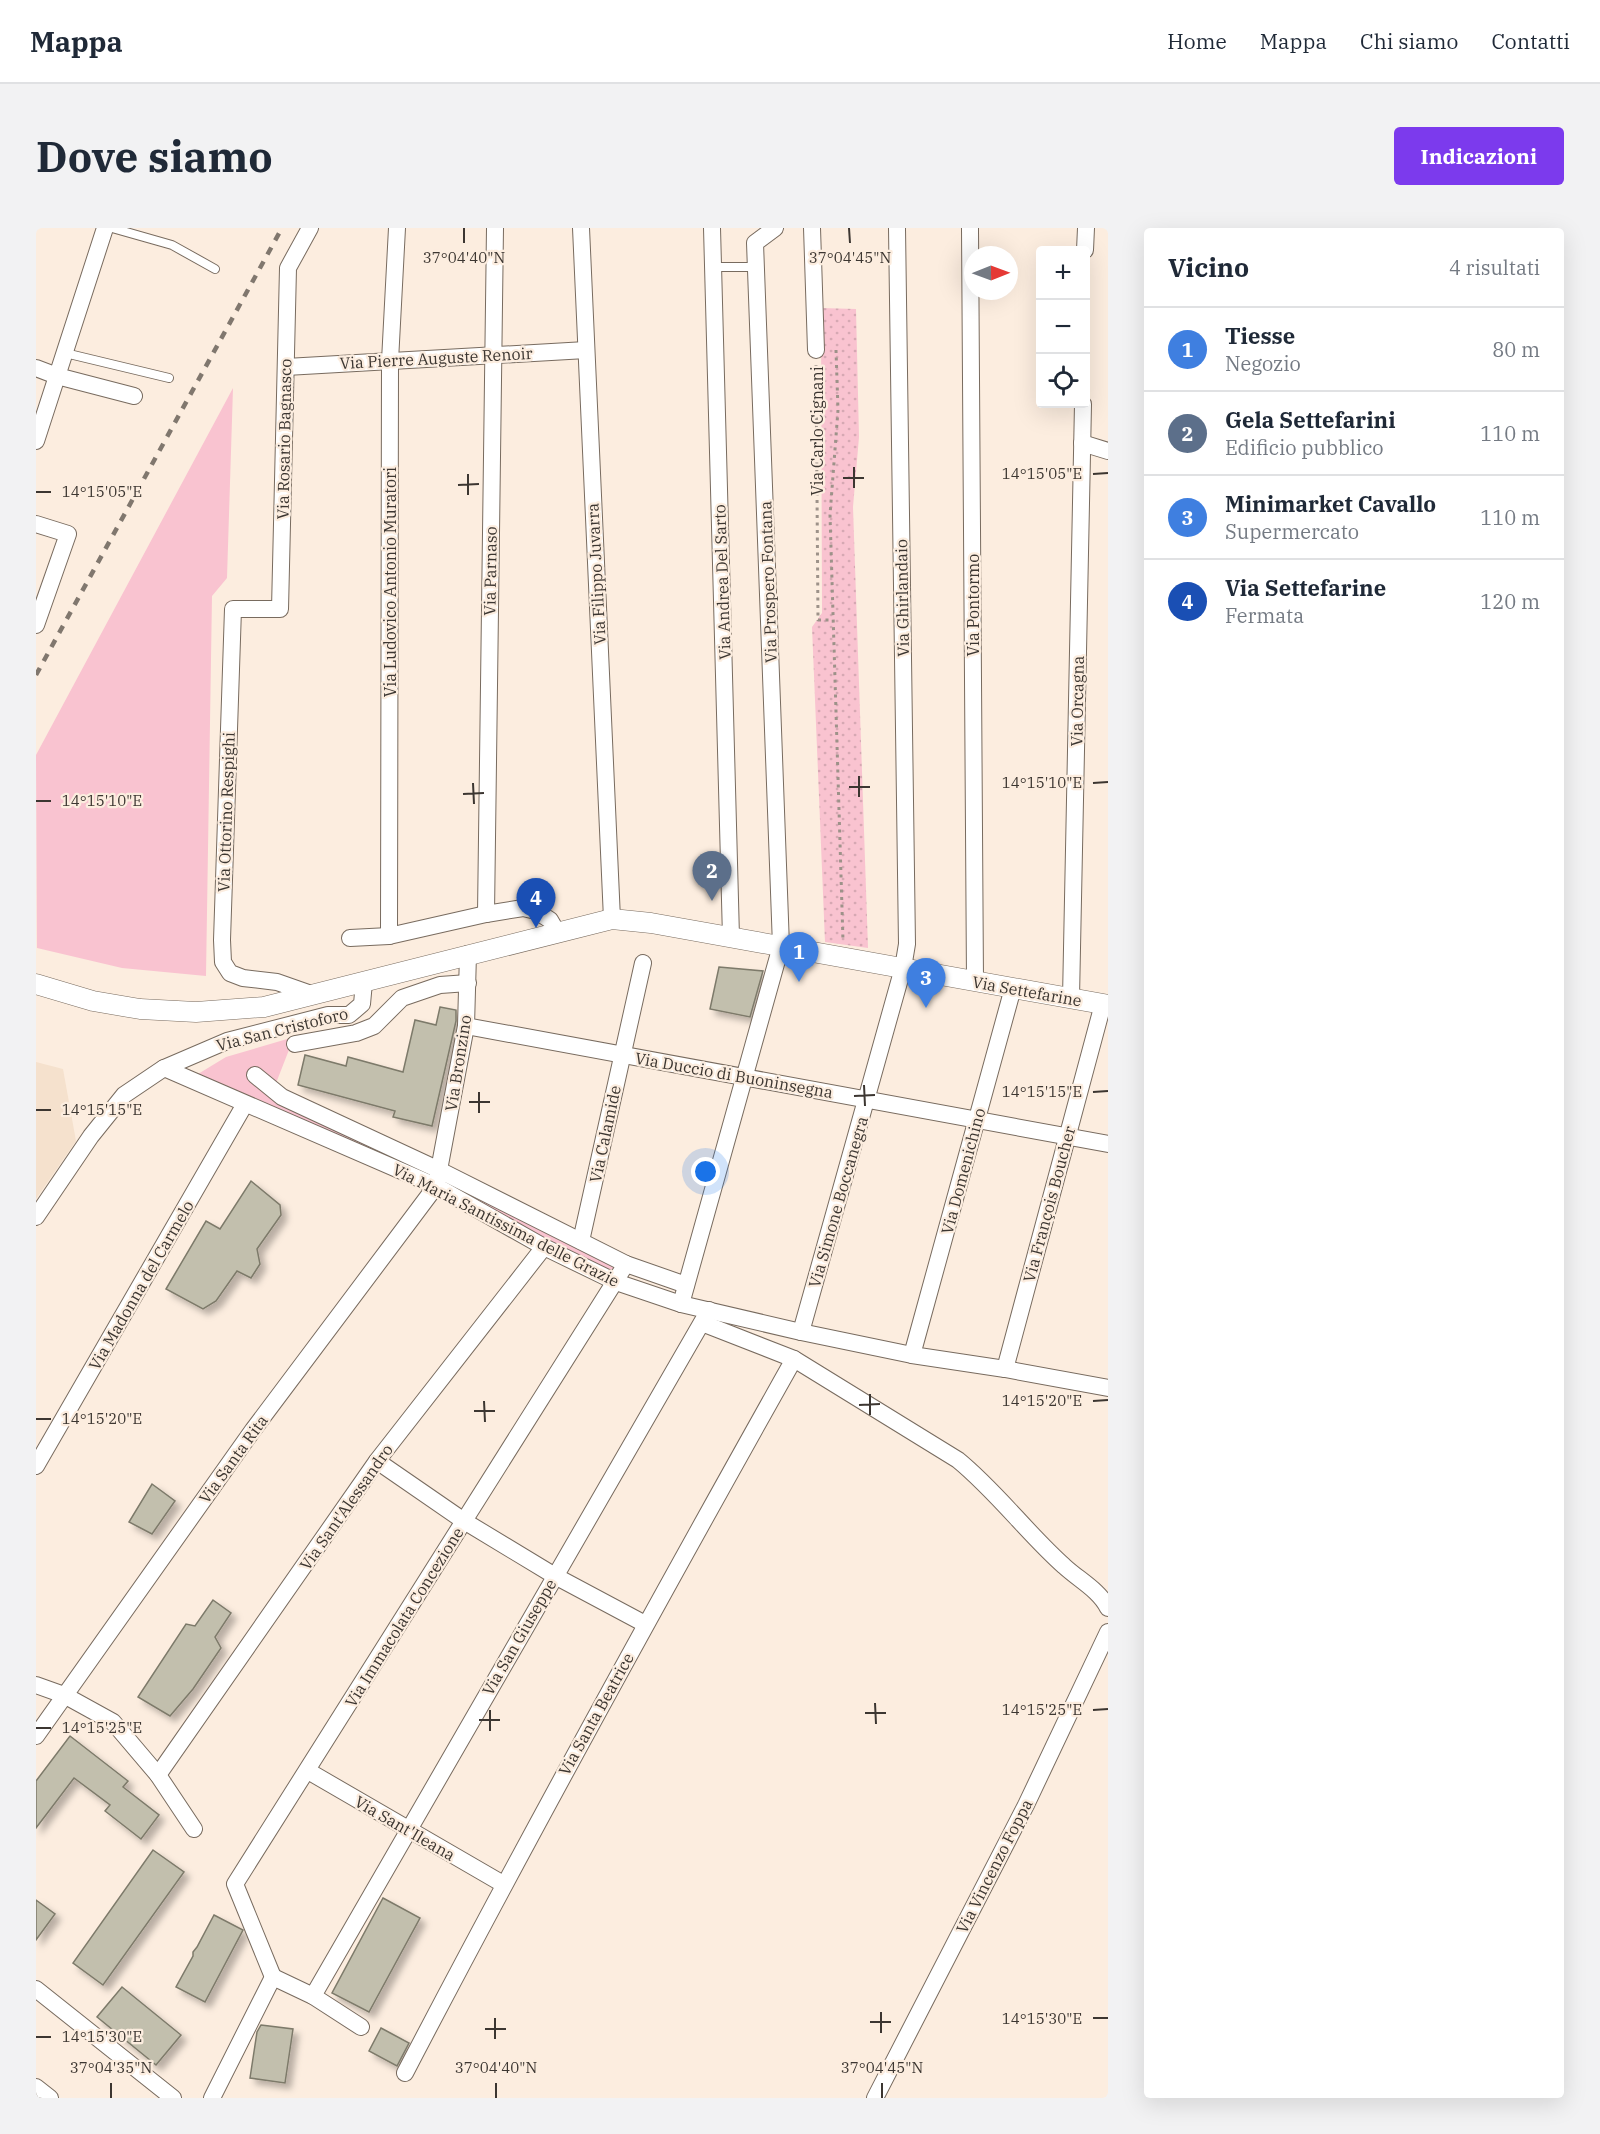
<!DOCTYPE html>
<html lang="it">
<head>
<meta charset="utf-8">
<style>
  :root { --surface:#fff; --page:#f2f2f3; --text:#1f2937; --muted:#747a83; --line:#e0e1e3; --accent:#7c3aed }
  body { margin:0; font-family:"IBM Plex Serif",serif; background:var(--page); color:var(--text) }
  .controls { position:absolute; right:18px; top:18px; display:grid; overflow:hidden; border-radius:6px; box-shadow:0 6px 24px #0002 }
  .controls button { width:54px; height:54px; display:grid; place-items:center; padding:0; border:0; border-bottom:2px solid var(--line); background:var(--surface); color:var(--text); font:30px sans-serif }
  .compass { position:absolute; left:928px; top:18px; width:54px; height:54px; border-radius:50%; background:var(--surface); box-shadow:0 6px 24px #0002; rotate:89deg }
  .you { position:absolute; left:670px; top:944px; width:21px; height:21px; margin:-15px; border:4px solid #fff; border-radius:50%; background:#1a73e8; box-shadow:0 0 0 9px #1a73e833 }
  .badge { display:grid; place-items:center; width:39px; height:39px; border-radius:50%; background:var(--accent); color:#fff; font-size:20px; font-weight:700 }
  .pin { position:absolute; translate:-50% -50px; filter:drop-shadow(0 2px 3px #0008) }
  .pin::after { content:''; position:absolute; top:32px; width:21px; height:18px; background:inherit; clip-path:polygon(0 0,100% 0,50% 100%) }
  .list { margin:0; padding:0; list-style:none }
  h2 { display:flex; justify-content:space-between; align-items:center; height:78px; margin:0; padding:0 24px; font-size:26px }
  h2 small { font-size:20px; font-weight:400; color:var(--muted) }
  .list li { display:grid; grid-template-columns:39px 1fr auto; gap:18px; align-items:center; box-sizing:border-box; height:84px; padding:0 24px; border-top:2px solid var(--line) }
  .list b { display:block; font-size:22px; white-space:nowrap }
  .list p { margin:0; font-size:20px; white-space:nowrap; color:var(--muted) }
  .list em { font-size:20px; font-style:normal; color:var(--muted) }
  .icon { flex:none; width:33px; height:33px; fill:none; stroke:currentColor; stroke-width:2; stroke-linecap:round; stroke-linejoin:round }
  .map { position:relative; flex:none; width:1072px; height:1870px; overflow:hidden; border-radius:6px }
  header { display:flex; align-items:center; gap:36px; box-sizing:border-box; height:84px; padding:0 30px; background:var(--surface); border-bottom:2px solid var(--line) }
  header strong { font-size:28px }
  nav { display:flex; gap:33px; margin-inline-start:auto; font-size:21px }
  .intro { display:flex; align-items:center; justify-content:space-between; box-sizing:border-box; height:144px; padding:0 36px }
  h1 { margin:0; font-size:42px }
  .button { padding:15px 27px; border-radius:6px; background:var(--accent); color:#fff; font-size:21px; font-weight:700 }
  main { display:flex; gap:36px; padding:0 36px }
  aside { flex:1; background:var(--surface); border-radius:6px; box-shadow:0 6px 24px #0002 }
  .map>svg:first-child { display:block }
  .built { fill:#f5e1cd }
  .green { fill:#f9c3d0 }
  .park { fill:url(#park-dots) }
  .building { fill:#c2bfad; stroke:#7d7a6a; stroke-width:1.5; filter:url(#shadow) }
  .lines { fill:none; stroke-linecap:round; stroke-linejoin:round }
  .service-casing { stroke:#786b5f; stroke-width:10 }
  .minor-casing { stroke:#786b5f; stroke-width:18 }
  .tertiary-casing { stroke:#786b5f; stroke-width:21 }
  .path { stroke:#9d9289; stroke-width:3; stroke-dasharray:3 4.5; stroke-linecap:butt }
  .service { stroke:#fff; stroke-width:8 }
  .minor { stroke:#fff; stroke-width:16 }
  .tertiary { stroke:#fff; stroke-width:20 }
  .rail { stroke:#80776e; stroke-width:4.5; stroke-dasharray:8 8; stroke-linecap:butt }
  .ticks { fill:none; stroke:#3c3631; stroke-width:2 }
  .labels { text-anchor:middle; stroke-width:4.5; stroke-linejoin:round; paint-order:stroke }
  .street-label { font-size:16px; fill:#3c3631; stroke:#fceddf }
  .ticks-label { font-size:15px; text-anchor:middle; fill:#3c3631; stroke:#fceddf; stroke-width:4.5; stroke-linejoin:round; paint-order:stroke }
</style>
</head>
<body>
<header>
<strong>Mappa</strong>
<nav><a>Home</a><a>Mappa</a><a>Chi siamo</a><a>Contatti</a></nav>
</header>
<div class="intro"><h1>Dove siamo</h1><a class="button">Indicazioni</a></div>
<main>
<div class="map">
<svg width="1072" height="1870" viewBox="0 0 1072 1870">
  <defs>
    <pattern id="park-dots" width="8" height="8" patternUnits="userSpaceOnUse" patternTransform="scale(1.5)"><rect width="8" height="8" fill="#f9c3d0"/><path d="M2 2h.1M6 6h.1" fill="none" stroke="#d6a8b3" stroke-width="1.8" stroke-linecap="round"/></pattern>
    <filter id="shadow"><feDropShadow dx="5.5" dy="5.5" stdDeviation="3" flood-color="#0004"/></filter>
  </defs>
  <rect width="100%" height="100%" fill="#fceddf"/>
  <polygon class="built" points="0,834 27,841 40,913 0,971"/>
  <g class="green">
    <polygon points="197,160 191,350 176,368 170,748 86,740 1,720 0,527"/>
    <polygon points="258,809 235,868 393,942 391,950 162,846 190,829"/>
    <polygon points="421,955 581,1037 576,1047 416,962"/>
  </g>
  <polygon class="park" points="785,80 820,81 823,209 817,279 832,720 789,714 776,399 786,385"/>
  <g class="building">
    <polygon points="683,739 727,743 714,789 674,781"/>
    <polygon points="404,779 420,782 420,793 396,898 357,889 359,883 262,857 269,827 310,838 312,829 367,844 379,792 400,797"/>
    <polygon points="215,953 244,977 245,987 221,1021 224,1036 215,1050 201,1043 180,1073 167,1081 130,1061 170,993 184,1001"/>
    <polygon points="116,1256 139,1273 116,1306 93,1294"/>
    <polygon points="177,1372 195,1385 179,1409 185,1420 157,1461 134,1488 102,1469 150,1396 159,1398"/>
    <polygon points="34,1508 92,1553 87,1559 123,1587 105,1611 69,1583 74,1577 38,1550 0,1600 0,1553"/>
    <polygon points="117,1622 148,1644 67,1757 37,1735"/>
    <polygon points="347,1670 384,1690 333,1784 296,1765"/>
    <polygon points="0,1672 19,1686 0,1712"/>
    <polygon points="178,1687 207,1702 169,1774 140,1759 157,1728 157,1724 161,1719"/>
    <polygon points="86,1759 145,1807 120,1837 61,1789"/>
    <polygon points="225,1797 257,1801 249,1855 214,1850 221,1804"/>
    <polygon points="345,1800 373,1815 361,1838 333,1823"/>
  </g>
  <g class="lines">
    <g class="service-casing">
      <g id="service">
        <polyline points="76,0 136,17 179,41"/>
        <polyline points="677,39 720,39"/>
        <polyline points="29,125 133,150"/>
      </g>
    </g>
    <g class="minor-casing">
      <g id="minor">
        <polyline points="274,0 252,40 244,381 197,381 186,712 187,734 194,745 207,750 241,754 278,767"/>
        <polyline points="545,0 576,691"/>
        <polyline points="676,0 695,709"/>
        <polyline points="776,0 780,122"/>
        <polyline points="934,0 939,753"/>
        <polyline points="1049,22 1050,0"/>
        <polyline points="250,139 550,122"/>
        <polyline points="0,140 21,148 98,168"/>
        <polyline points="0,213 69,0"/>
        <polyline points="1046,215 1072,223"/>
        <polyline points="0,296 32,306 0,397"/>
        <polyline points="450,686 459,0"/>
        <polyline points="353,708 354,133 361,0"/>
        <polyline points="314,710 353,708 450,686 487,680 500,683 514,692 521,704"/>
        <polyline points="1035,770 1047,176"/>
        <polyline points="430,798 1072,916"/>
        <polyline points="259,816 320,805 338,798 366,770 404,757 432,755"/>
        <polyline points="128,840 400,958 508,1019 580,1054 645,1076 765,1104 876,1127 969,1141 1072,1160"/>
        <polyline points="219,847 246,869 403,942 590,1036 650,1057"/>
        <polyline points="0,989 55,908 88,867 128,840 191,813 292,787 313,787 326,776 328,754"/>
        <polyline points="545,1013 607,735"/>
        <polyline points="645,1076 745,718 719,15 739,0"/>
        <path d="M666,1095L758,1131L922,1232C961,1264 991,1305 1028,1338C1043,1352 1063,1362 1072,1380"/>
        <polyline points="765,1104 867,740 871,716 861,0"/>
        <polyline points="876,1127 977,760"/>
        <polyline points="969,1141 1067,776"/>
        <polyline points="341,1233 428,1293 519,1348 609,1396"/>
        <polyline points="0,1238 209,876"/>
        <polyline points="0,1457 28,1467 77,1494 122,1547 158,1601"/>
        <polyline points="0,1508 217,1202 400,958 430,798 432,726"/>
        <polyline points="272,1543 467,1656"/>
        <polyline points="122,1547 341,1233 508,1019"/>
        <polyline points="237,1749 199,1656 590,1036"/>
        <polyline points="0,1761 137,1870"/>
        <polyline points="277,1768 673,1082"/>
        <path d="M369,1845C494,1605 625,1368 758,1131"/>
        <polyline points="0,1859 14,1870"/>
        <polyline points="176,1870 237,1749 277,1768 325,1799"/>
        <polyline points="839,1870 990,1577 1072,1404"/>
      </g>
    </g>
    <g class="tertiary-casing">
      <polyline id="tertiary" points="0,756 57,773 104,781 160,784 228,779 576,691 615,695 1072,777"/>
    </g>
    <g class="path">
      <polyline points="800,122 802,182 794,287 807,713"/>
      <polyline points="780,137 782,392 797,392"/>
    </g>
    <use href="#service" class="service"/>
    <use href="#minor" class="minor"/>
    <use href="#tertiary" class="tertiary"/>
    <polyline class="rail" points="0,447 246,0"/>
  </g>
  <path class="ticks" d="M428,0V15M813,0L814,15M818,239V260M432,246V267M1057,246L1072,245M807,250H828M422,257L443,256M0,264H15M823,548V569M437,555L438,576M1057,555L1072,554M813,559H834M427,566L448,565M0,573H15M828,857L829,878M443,864V885M1057,864L1072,863M818,868L839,867M433,874H454M0,882H15M834,1166V1187M448,1173L449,1194M1057,1173L1072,1172M823,1177L844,1176M438,1183H459M0,1191H15M839,1475L840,1496M454,1482V1503M1057,1482L1072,1481M829,1485H850M443,1492H464M0,1500H15M845,1784V1805M459,1790V1811M1057,1790H1072M834,1794H855M449,1801H470M0,1809H15M75,1855V1870M460,1855V1870M846,1855V1870"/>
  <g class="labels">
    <g class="street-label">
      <text transform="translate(400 130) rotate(-3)" y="6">Via Pierre Auguste Renoir</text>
      <text transform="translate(781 203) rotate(-90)" y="6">Via Carlo Cignani</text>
      <text transform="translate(248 211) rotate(-89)" y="6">Via Rosario Bagnasco</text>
      <text transform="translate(454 343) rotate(-89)" y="6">Via Parnaso</text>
      <text transform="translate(560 346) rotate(-93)" y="6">Via Filippo Juvarra</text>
      <text transform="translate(354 354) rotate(-90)" y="6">Via Ludovico Antonio Muratori</text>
      <text transform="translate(686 354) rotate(-92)" y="6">Via Andrea Del Sarto</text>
      <text transform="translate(732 354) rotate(-92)" y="6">Via Prospero Fontana</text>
      <text transform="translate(866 370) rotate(-91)" y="6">Via Ghirlandaio</text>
      <text transform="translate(937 377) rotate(-90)" y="6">Via Pontormo</text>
      <text transform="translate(1041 473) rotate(-89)" y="6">Via Orcagna</text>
      <text transform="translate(190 584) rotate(-88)" y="6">Via Ottorino Respighi</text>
      <text transform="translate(991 763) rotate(10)" y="6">Via Settefarine</text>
      <text transform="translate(246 801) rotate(-14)" y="6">Via San Cristoforo</text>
      <text transform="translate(422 835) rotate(-81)" y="6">Via Bronzino</text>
      <text transform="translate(698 847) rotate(10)" y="6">Via Duccio di Buoninsegna</text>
      <text transform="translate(569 906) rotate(-78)" y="6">Via Calamide</text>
      <text transform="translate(927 943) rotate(-75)" y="6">Via Domenichino</text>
      <text transform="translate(802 974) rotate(-74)" y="6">Via Simone Boccanegra</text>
      <text transform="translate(1013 976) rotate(-75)" y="6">Via François Boucher</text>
      <text transform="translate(470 997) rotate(27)" y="6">Via Maria Santissima delle Grazie</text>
      <text transform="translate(105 1057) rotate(-60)" y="6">Via Madonna del Carmelo</text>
      <text transform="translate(197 1231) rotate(-54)" y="6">Via Santa Rita</text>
      <text transform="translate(310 1279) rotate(-55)" y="6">Via Sant'Alessandro</text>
      <text transform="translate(368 1389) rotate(-58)" y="6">Via Immacolata Concezione</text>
      <text transform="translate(483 1409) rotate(-60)" y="6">Via San Giuseppe</text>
      <text transform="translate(560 1486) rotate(-61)" y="6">Via Santa Beatrice</text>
      <text transform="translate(369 1600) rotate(30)" y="6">Via Sant'Ileana</text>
      <text transform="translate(958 1638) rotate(-63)" y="6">Via Vincenzo Foppa</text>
    </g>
  </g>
  <g class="ticks-label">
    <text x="428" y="35">37°04'40"N</text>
    <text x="814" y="35">37°04'45"N</text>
    <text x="1006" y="251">14°15'05"E</text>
    <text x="66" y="269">14°15'05"E</text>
    <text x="1006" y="560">14°15'10"E</text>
    <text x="66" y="578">14°15'10"E</text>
    <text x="1006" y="869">14°15'15"E</text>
    <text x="66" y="887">14°15'15"E</text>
    <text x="1006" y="1178">14°15'20"E</text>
    <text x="66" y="1196">14°15'20"E</text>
    <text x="1006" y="1487">14°15'25"E</text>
    <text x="66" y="1505">14°15'25"E</text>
    <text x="1006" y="1796">14°15'30"E</text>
    <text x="66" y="1814">14°15'30"E</text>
    <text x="75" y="1845">37°04'35"N</text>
    <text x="460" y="1845">37°04'40"N</text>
    <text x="846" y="1845">37°04'45"N</text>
  </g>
</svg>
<div class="controls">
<button>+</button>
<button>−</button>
<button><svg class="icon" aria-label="locate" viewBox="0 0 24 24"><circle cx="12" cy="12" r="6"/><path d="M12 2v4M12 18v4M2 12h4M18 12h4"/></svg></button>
</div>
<svg class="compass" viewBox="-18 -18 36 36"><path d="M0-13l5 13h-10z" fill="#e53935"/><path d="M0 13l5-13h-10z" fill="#747a83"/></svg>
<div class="you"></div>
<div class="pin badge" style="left:763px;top:754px;background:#3f7fe0">1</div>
<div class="pin badge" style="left:676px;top:673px;background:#5c6f8a">2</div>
<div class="pin badge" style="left:890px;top:780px;background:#3f7fe0">3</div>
<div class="pin badge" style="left:500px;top:700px;background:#1a4fb4">4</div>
</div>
<aside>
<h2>Vicino<small>4 risultati</small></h2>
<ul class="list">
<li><span class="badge" style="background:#3f7fe0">1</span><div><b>Tiesse</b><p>Negozio</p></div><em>80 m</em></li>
<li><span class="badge" style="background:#5c6f8a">2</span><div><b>Gela Settefarini</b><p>Edificio pubblico</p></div><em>110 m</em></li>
<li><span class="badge" style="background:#3f7fe0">3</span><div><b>Minimarket Cavallo</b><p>Supermercato</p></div><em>110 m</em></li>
<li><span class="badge" style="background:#1a4fb4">4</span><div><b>Via Settefarine</b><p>Fermata</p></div><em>120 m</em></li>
</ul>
</aside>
</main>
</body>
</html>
